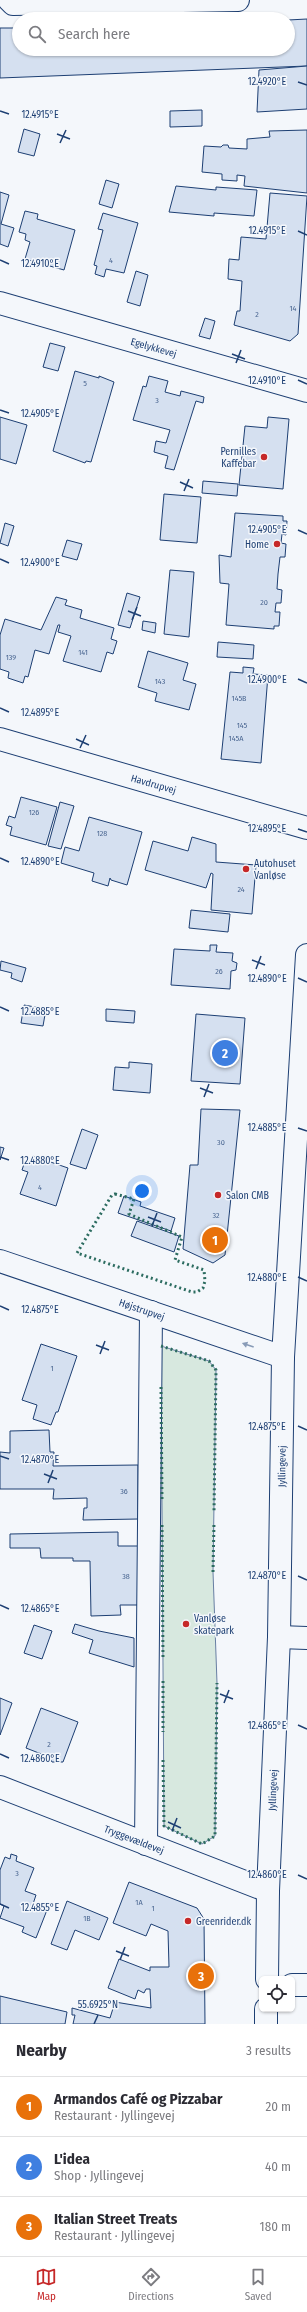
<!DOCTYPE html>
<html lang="en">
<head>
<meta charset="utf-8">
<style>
  :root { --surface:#fff; --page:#f7f7f7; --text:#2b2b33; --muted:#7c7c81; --line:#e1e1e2; --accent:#c62828 }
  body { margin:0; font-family:"Fira Sans Condensed",sans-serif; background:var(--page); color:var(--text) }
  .controls { position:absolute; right:12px; bottom:12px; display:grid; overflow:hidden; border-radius:6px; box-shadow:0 1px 3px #0004 }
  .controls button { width:36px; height:36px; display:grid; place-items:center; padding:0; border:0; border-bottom:1px solid var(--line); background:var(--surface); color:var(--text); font:20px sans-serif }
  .you { position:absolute; left:142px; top:1191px; width:14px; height:14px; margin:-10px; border:3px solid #fff; border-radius:50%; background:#1a73e8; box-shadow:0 0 0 6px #1a73e833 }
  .badge { display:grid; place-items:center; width:26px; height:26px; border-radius:50%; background:var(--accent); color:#fff; font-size:13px; font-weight:700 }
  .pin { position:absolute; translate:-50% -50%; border:2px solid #fff; box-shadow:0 1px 4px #0006 }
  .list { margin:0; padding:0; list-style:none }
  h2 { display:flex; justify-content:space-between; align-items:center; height:52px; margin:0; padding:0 16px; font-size:17px }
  h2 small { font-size:13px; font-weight:400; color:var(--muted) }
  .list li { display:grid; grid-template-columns:26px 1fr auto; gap:12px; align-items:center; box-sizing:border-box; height:60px; padding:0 16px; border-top:1px solid var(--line) }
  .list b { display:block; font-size:15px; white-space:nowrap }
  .list p { margin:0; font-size:13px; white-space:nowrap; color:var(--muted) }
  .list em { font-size:13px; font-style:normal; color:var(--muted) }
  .icon { flex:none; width:22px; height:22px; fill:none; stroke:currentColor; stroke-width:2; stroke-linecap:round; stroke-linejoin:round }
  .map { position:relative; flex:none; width:307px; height:2024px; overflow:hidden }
  .search { position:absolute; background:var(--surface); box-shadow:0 1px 3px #0004; left:12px; right:12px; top:12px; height:44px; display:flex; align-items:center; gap:10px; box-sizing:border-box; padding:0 14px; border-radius:22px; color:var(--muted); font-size:15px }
  .sheet { height:232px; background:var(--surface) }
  nav { display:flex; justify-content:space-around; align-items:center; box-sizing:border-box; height:56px; border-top:1px solid var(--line); background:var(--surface); font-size:11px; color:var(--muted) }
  nav a { display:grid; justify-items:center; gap:2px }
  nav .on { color:var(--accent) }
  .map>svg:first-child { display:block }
  .green { fill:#d7e8df; stroke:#687fa3 }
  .building { fill:#d5e0f0; stroke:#1d3f73 }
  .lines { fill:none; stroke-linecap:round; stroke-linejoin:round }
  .street-casing { stroke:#1d3f73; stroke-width:24 }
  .secondary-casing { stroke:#1d3f73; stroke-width:24 }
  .street { stroke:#f4f7fb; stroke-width:22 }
  .secondary { stroke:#f4f7fb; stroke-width:22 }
  .hedge { stroke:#2c6c60; stroke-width:3; stroke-dasharray:2 3; stroke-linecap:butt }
  .oneway { fill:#889bb7 }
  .ticks { fill:none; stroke:#1d3f73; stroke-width:1.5 }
  .poi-dot { fill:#c62828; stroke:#f4f7fb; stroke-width:1.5 }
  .labels { text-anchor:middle; stroke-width:3; stroke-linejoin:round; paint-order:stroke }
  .number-label { font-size:8px; fill:#4b6792 }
  .street-label { font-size:10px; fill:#1d3f73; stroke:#f4f7fb }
  .poi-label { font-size:10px; fill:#1d3f73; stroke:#f4f7fb; text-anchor:start }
  .ticks-label { font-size:10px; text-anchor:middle; fill:#1d3f73; stroke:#f4f7fb; stroke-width:3; stroke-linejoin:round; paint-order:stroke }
</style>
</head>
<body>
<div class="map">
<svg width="307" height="2024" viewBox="0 0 307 2024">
  <rect width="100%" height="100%" fill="#f4f7fb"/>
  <polygon class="green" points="161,1346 209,1361 216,1370 213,1572 217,1683 215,1836 202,1844 164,1826"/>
  <g class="building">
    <polygon points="307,19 307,66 0,78 0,28 19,28 19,49 288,49 288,20"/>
    <polygon points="307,66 307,109 257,112 259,70"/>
    <polygon points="202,110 202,126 170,127 170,111"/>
    <polygon points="24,129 40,134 34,156 18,152"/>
    <polygon points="307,130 307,193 244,186 245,176 237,175 237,181 222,180 222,174 202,172 204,146 221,147 223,145 228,145 229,148 247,149 247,139 270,137 269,131"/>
    <polygon points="106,180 119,184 112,208 99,204"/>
    <polygon points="176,186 216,190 216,187 257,190 254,216 214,213 214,216 169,212"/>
    <polygon points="0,192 9,195 1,224 14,228 8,247 0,244"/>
    <polygon points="270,193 307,196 298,334 290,341 234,325 237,311 240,311 242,281 228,279 229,259 239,260 241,237 266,239"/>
    <polygon points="25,211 38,214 37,219 75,230 64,270 25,259 30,242 25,240 26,234 19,232"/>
    <polygon points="103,213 138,223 124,273 106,269 104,277 95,274 97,266 94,265 103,230 98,229"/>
    <polygon points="136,271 148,275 140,306 127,302"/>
    <polygon points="205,318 215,321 210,339 199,336"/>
    <polygon points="50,343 65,347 58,371 43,367"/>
    <polygon points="75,371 99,378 99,376 114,382 91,462 86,461 85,463 53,451"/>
    <polygon points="149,376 168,381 165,392 180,396 181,391 204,397 203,403 196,401 174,470 165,468 168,456 154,452 156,441 166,443 170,430 133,420 143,386 146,387"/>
    <polygon points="0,417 27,425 16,464 0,459"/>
    <polygon points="268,417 289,419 283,489 239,485 245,426 267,428"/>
    <polygon points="203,481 238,484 237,496 202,493"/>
    <polygon points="164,494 201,497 197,543 160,540"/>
    <polygon points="235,513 283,516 283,521 287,521 286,535 282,534 281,543 286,544 285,557 280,557 278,574 277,589 282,590 281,603 276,603 275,612 280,612 279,626 274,626 274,629 226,625 229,584 220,583 219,555 231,557"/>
    <polygon points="5,523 14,526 8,546 0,543"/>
    <polygon points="67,540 82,544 77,560 62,556"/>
    <polygon points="170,570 194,572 189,637 164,634"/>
    <polygon points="127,593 140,597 130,628 118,625"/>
    <polygon points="56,597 67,600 65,605 82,610 80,618 114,628 111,639 117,641 113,654 107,652 101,672 63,661 71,636 58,632 60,625 58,625 49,654 35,650 28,677 25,676 23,683 8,678 9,672 0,669 0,635 5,619 41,630"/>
    <polygon points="143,621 156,623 155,633 142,630"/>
    <polygon points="218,642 254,645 253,659 217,657"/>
    <polygon points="148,651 188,663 183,680 196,684 189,710 155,701 157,693 138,687"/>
    <polygon points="243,667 254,668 253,674 268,675 261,763 221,759 230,672 243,673"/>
    <polygon points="21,797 57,807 46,845 10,835 12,827 6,825 9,816 15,818"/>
    <polygon points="60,802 74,806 61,849 48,846"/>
    <polygon points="89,817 142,832 127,885 111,880 110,878 108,886 92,881 94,873 61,863 65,847 79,851"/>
    <polygon points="192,837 216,844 216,862 256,865 252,914 211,910 213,874 211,873 206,888 145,870 153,841 188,851"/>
    <polygon points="191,910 230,914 228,932 189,928"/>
    <polygon points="210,945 217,945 216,952 233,953 232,961 237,963 236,970 231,971 230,989 171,985 174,949 210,951"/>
    <polygon points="1,961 26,968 22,982 11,978 12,973 0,970"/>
    <polygon points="24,1005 46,1009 43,1026 21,1023"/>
    <polygon points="106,1009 135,1011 134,1023 106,1021"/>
    <polygon points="196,1014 245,1018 240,1084 191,1081"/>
    <polygon points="129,1062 152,1064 150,1093 113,1090 115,1067 129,1068"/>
    <polygon points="201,1109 240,1110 225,1255 213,1263 183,1249 190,1165 198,1165"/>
    <polygon points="82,1129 98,1135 86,1169 70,1164"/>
    <polygon points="0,1147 4,1148 0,1160"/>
    <polygon points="33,1156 68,1168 56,1206 20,1194 28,1172 22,1170 25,1161 31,1163"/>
    <polygon points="124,1196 141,1202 140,1206 175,1218 171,1231 118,1213"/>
    <polygon points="137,1221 179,1236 174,1252 131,1236"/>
    <polygon points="41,1344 77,1356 58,1412 56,1412 51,1425 33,1419 37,1405 22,1400"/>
    <polygon points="49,1430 50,1452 54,1452 53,1466 138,1465 138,1519 83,1520 84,1508 87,1508 87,1498 53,1499 54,1489 0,1489 0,1452 10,1453 10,1431"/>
    <polygon points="118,1532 118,1546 139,1546 139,1605 120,1605 121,1615 91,1616 90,1561 73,1561 73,1558 41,1558 40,1548 10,1548 10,1534"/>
    <polygon points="75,1624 99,1631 134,1638 134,1667 89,1653 93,1640 72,1633"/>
    <polygon points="34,1625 52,1631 42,1659 24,1653"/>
    <polygon points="0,1698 12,1703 0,1735"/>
    <polygon points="41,1708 78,1722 63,1762 52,1762 49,1757 26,1748"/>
    <polygon points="11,1854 17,1856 16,1861 34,1868 25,1891 36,1895 33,1904 47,1910 36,1938 22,1932 24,1927 0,1918 4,1906 0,1904 0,1870 5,1857 10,1859"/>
    <polygon points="129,1882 197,1908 204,1919 205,2024 73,2024 75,2015 72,2015 72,2008 110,2018 115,2002 151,2008 150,1989 146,1989 144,1993 138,1990 135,1999 108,1988 119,1959 150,1971 150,1967 169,1967 168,1931 151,1924 146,1936 113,1923"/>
    <polygon points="67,1901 108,1918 99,1940 75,1930 67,1950 51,1944"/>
    <polygon points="0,1996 67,2012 65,2024 0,2024"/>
  </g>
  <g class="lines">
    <g class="street-casing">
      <g id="street">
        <polyline points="9,0 13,4 238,0"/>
        <path id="s1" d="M0,303L307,391"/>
        <path id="s2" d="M0,739L307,828"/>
        <path id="s3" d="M0,1261L283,1357"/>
        <path id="s4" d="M0,1787L268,1891"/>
        <polyline points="146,1844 151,1312"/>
        <polyline points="292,1985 307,1985"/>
      </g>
    </g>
    <g class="secondary-casing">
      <g id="secondary">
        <polyline points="279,1637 307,1638"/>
        <path id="s5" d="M267,1979L268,1891L279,1637L283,1357L307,955"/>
        <polyline points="266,2024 266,2009"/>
      </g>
    </g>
    <use href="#street" class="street"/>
    <use href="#secondary" class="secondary"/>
    <g class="hedge">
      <polygon points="115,1194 134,1199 129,1214 182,1237 175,1260 204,1270 205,1281 203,1288 197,1292 192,1292 77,1253 112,1195"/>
      <polyline points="161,1346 209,1361 216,1370 214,1512"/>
      <polyline points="161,1387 162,1502"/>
      <polyline points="162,1525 163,1659"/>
      <polyline points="213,1572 214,1522"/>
      <polyline points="163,1681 163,1732"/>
      <polyline points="163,1760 164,1826 202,1844 215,1836 217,1683"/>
    </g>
  </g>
  <defs><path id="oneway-solid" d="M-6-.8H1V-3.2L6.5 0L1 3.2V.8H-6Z"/></defs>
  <use class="oneway" href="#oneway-solid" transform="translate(248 1345) rotate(-161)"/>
  <path class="ticks" d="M298,82L307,85M0,111L9,114M57,134L70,139M60,143L66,130M298,231L307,235M0,260L9,264M232,354L245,359M236,363L241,350M298,380L307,384M0,410L9,413M180,482L193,488M184,491L189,479M298,530L307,534M0,559L9,563M128,611L141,616M132,620L137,607M298,679L307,683M0,708L9,712M76,739L89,745M80,748L86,735M298,829L307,832M0,858L9,862M252,960L265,965M256,969L261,956M298,978L307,982M0,1007L9,1011M200,1088L213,1093M204,1097L209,1084M298,1128L307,1131M0,1157L9,1160M148,1217L161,1222M152,1226L157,1213M298,1277L307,1281M0,1306L9,1310M96,1345L109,1350M100,1354L105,1341M298,1426L307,1430M0,1456L9,1459M44,1474L57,1479M48,1483L53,1470M298,1576L307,1580M0,1605L9,1609M220,1694L233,1699M224,1703L229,1690M298,1725L307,1729M0,1754L9,1758M168,1822L181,1828M172,1831L177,1818M298,1875L307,1879M0,1904L9,1908M116,1951L129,1956M120,1960L125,1947M94,2024L98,2015"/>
  <g class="poi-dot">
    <circle cx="264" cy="457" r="4"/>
    <circle cx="277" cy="544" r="4"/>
    <circle cx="246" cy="869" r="4"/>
    <circle cx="218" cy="1195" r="4"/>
    <circle cx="186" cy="1624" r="4"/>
    <circle cx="188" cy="1921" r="4"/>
  </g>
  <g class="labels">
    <g class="number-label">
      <text x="111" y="263">4</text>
      <text x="293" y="311">14</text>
      <text x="257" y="317">2</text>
      <text x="85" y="386">5</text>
      <text x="157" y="403">3</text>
      <text x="264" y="605">20</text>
      <text x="83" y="655">141</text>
      <text x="11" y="660">139</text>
      <text x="160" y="684">143</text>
      <text x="239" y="701">145B</text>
      <text x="242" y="728">145</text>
      <text x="236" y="741">145A</text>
      <text x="34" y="815">126</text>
      <text x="102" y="836">128</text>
      <text x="241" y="892">24</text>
      <text x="219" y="974">26</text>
      <text x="221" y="1145">30</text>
      <text x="40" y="1190">4</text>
      <text x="216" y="1218">32</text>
      <text x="52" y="1371">1</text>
      <text x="124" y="1494">36</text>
      <text x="126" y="1579">38</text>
      <text x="49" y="1747">2</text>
      <text x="17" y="1876">3</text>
      <text x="139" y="1905">1A</text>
      <text x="153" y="1911">1</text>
      <text x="87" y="1921">1B</text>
    </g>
    <g class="street-label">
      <text dy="4" stroke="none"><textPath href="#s1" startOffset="160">Egelykkevej</textPath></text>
      <text dy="4" stroke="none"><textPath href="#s2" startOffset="160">Havdrupvej</textPath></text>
      <text dy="4" stroke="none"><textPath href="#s3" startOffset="150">Højstrupvej</textPath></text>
      <text dy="4" stroke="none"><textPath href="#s5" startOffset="513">Jyllingevej</textPath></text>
      <text dy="4" stroke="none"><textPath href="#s5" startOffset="189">Jyllingevej</textPath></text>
      <text dy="4" stroke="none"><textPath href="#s4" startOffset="144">Tryggevældevej</textPath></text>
    </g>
    <g class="poi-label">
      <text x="256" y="455" text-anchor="end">Pernilles<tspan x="256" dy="12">Kaffebar</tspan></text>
      <text x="269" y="548" text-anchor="end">Home</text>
      <text x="254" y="867">Autohuset<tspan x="254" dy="12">Vanløse</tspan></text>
      <text x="226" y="1199">Salon CMB</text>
      <text x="194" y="1622">Vanløse<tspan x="194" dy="12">skatepark</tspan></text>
      <text x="196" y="1925">Greenrider.dk</text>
    </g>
  </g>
  <g class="ticks-label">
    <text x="267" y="85">12.4920°E</text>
    <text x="40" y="118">12.4915°E</text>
    <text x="267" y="234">12.4915°E</text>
    <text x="40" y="267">12.4910°E</text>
    <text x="267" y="384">12.4910°E</text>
    <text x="40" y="417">12.4905°E</text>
    <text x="267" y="533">12.4905°E</text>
    <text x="40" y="566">12.4900°E</text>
    <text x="267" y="683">12.4900°E</text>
    <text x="40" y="716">12.4895°E</text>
    <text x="267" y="832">12.4895°E</text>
    <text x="40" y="865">12.4890°E</text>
    <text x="267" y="982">12.4890°E</text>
    <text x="40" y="1015">12.4885°E</text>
    <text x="267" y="1131">12.4885°E</text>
    <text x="40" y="1164">12.4880°E</text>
    <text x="267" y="1281">12.4880°E</text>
    <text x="40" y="1313">12.4875°E</text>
    <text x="267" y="1430">12.4875°E</text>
    <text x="40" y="1463">12.4870°E</text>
    <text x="267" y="1579">12.4870°E</text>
    <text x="40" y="1612">12.4865°E</text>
    <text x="267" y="1729">12.4865°E</text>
    <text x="40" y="1762">12.4860°E</text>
    <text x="267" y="1878">12.4860°E</text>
    <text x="40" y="1911">12.4855°E</text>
    <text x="98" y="2008">55.6925°N</text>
  </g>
</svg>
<div class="controls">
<button><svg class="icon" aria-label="locate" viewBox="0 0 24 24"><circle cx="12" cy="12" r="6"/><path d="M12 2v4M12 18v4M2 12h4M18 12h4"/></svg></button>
</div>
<div class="you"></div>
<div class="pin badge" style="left:215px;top:1240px;background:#e8710a">1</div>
<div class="pin badge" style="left:225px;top:1053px;background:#3f7fe0">2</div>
<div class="pin badge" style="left:201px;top:1976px;background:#e8710a">3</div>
<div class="search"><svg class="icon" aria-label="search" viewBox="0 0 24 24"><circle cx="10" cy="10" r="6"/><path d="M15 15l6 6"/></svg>Search here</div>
</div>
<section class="sheet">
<h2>Nearby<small>3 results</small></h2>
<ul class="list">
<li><span class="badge" style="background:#e8710a">1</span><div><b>Armandos Café og Pizzabar</b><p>Restaurant · Jyllingevej</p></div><em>20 m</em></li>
<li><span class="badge" style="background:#3f7fe0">2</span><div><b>L'idea</b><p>Shop · Jyllingevej</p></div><em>40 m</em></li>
<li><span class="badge" style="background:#e8710a">3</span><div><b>Italian Street Treats</b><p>Restaurant · Jyllingevej</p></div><em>180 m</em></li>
</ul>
</section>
<nav>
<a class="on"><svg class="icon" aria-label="map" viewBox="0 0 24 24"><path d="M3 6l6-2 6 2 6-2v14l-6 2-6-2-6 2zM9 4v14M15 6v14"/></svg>Map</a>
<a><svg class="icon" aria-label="directions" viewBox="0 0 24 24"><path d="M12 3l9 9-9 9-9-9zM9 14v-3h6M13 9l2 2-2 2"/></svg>Directions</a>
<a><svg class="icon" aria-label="saved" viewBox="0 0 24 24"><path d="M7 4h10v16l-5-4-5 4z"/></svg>Saved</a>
</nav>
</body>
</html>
